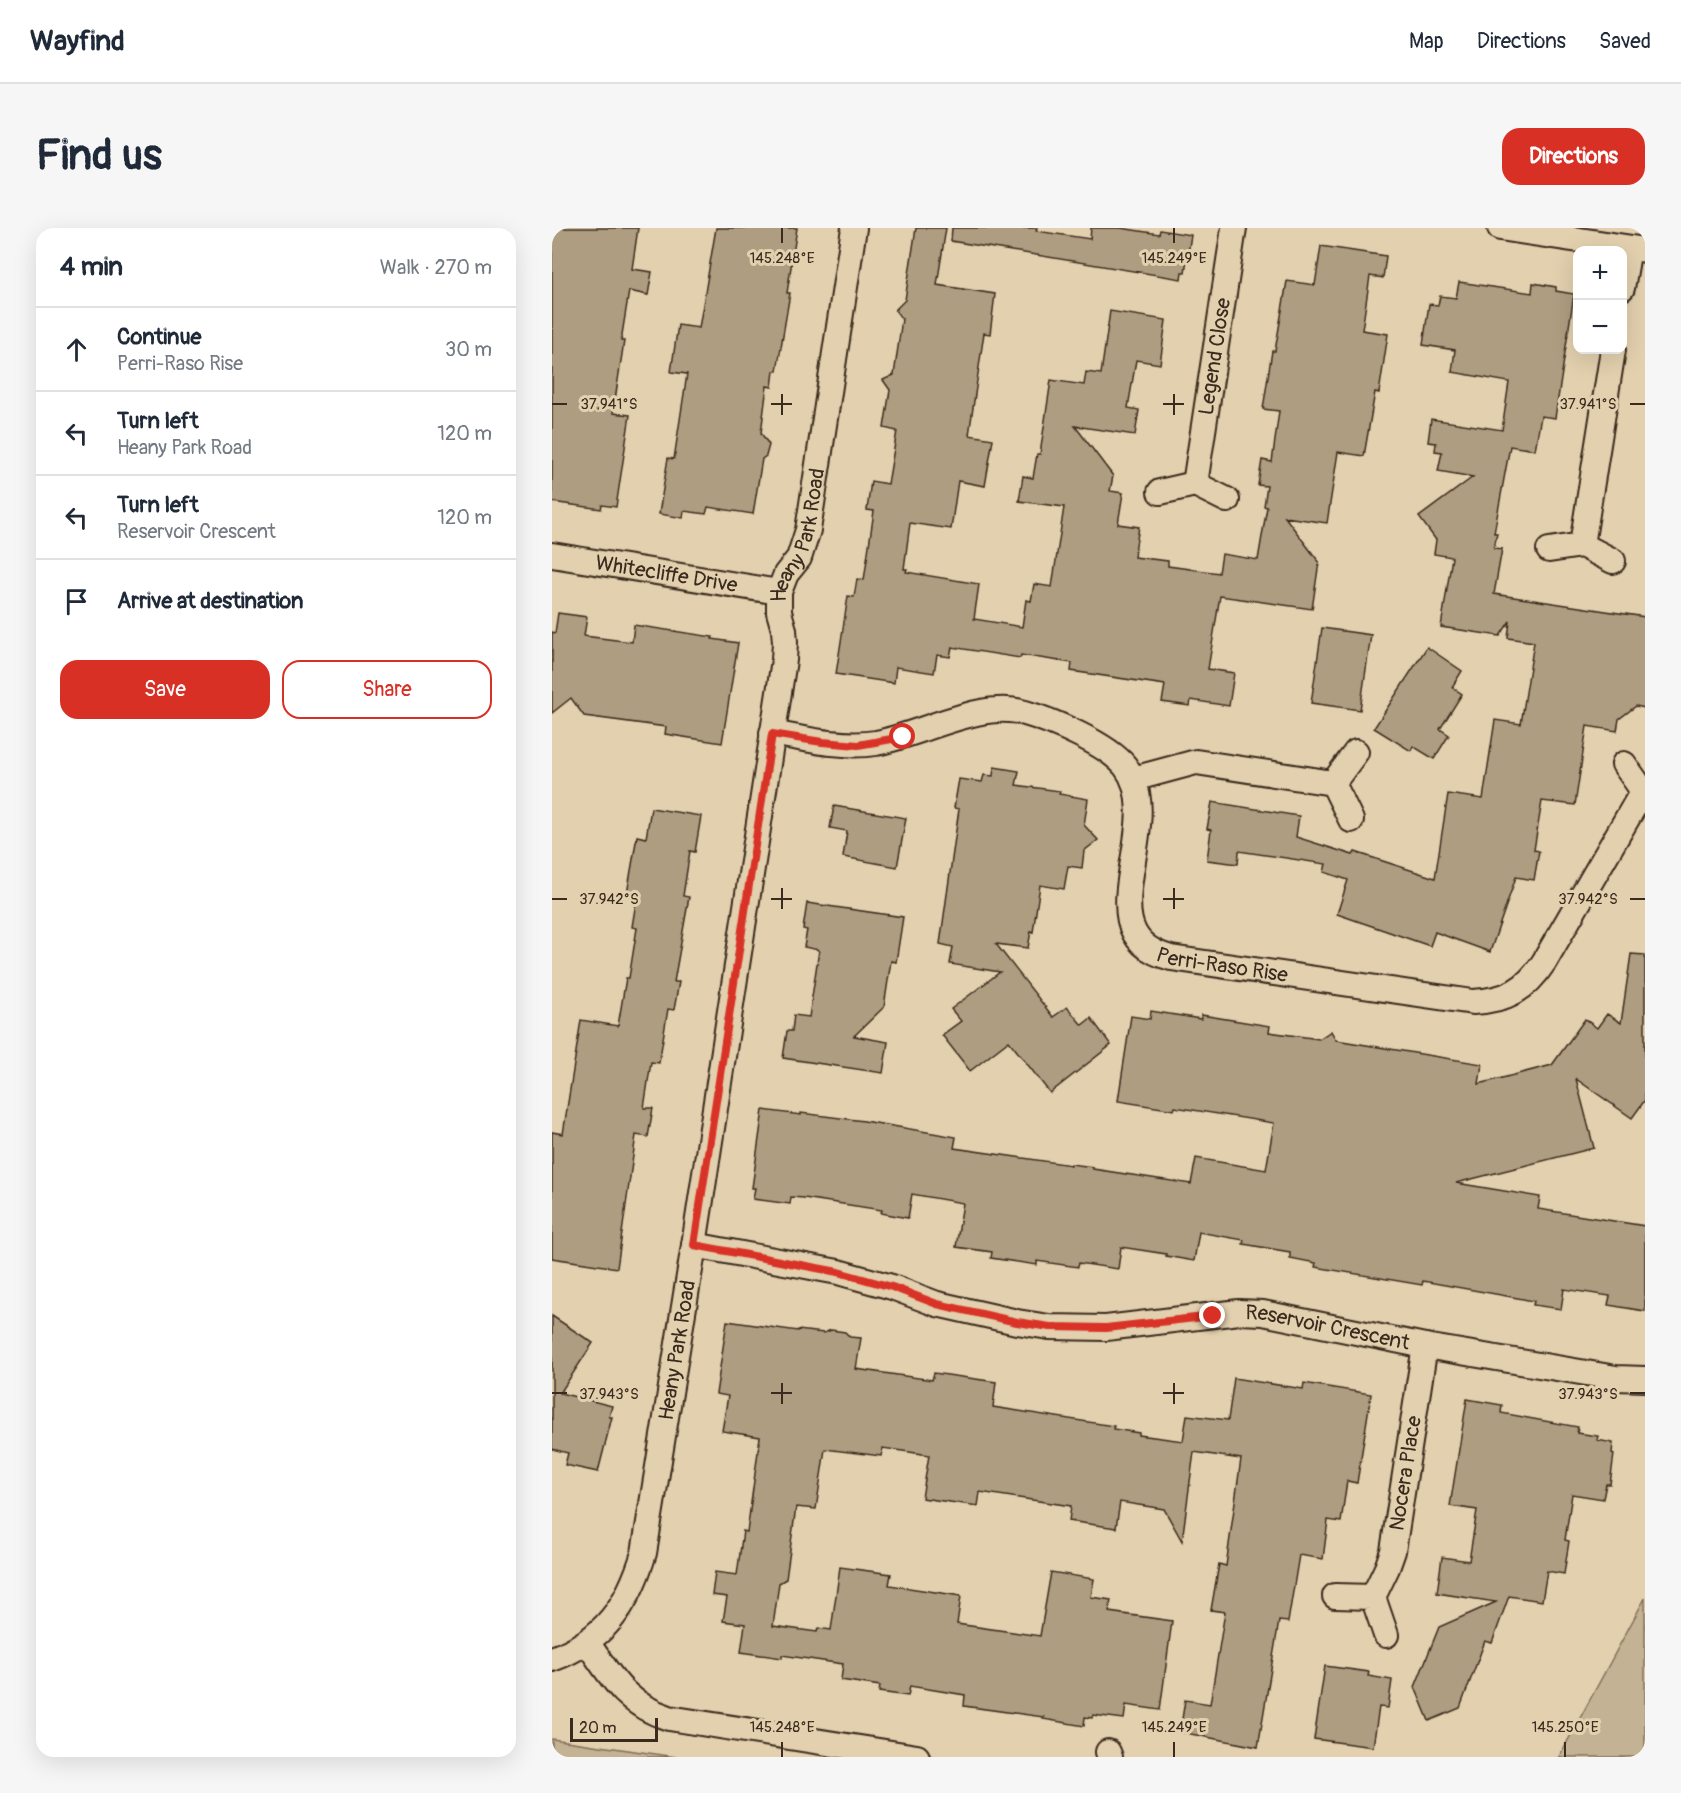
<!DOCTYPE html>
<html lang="en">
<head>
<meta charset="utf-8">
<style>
  :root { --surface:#fff; --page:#f6f6f7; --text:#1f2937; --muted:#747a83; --line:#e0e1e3; --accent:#d93025 }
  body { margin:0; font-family:Pangolin,sans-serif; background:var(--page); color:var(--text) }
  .controls { position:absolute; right:18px; top:18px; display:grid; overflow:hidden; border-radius:12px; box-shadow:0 6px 24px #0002 }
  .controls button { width:54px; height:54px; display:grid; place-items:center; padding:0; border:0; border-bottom:2px solid var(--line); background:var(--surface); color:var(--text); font:30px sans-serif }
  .scale { position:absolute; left:18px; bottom:15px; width:88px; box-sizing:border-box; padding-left:6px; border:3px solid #3b2a1e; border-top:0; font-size:16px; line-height:21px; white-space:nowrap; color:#3b2a1e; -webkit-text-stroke:4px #e2d0ae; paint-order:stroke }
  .stop { position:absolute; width:18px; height:18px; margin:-14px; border:4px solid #d93025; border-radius:50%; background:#fff }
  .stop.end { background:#d93025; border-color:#fff; box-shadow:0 2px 6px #0008 }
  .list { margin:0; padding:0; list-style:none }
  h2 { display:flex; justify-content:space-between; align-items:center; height:78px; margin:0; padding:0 24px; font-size:26px }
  h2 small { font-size:20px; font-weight:400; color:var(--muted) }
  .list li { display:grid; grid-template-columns:39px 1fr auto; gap:18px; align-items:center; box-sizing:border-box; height:84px; padding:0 24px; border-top:2px solid var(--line) }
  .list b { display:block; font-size:22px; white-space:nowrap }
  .list p { margin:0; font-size:20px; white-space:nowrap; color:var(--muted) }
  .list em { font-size:20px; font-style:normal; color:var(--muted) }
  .actions { display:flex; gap:12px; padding:18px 24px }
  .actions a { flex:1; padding:14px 0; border:2px solid var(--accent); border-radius:18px; text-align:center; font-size:21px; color:var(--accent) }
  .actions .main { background:var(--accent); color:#fff }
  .icon { flex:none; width:33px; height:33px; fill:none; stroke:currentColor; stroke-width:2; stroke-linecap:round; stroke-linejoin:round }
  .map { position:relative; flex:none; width:1093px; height:1529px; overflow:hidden; border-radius:18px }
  header { display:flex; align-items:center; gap:36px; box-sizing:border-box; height:84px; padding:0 30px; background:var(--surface); border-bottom:2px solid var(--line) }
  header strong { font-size:28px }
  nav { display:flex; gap:33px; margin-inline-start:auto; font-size:21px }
  .intro { display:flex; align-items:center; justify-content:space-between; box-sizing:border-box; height:144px; padding:0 36px }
  h1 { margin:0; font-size:42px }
  .button { padding:15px 27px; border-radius:18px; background:var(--accent); color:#fff; font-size:21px; font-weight:700 }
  main { display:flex; gap:36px; padding:0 36px }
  aside { flex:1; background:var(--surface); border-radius:18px; box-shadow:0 6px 24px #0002 }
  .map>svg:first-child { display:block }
  .green { fill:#c4b294; stroke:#806e59; stroke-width:1.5 }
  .building { fill:#af9d81; stroke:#3b2a1e; stroke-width:1.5 }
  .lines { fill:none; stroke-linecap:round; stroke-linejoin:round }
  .street-casing { stroke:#3b2a1e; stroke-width:28 }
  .street { stroke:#e2d0ae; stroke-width:24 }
  .route { stroke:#d93025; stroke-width:8 }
  .ticks { fill:none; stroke:#3b2a1e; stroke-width:2 }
  .labels { text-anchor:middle; stroke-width:6; stroke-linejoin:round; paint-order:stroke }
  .street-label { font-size:21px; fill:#3b2a1e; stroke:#e2d0ae }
  .ticks-label { font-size:15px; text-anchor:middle; fill:#3b2a1e; stroke:#e2d0ae; stroke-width:6; stroke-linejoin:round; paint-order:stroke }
</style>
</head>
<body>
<header>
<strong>Wayfind</strong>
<nav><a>Map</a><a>Directions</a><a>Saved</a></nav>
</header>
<div class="intro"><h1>Find us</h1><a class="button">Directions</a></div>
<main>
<aside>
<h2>4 min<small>Walk · 270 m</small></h2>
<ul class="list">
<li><svg class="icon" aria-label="ahead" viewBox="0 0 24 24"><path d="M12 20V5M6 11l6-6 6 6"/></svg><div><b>Continue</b><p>Perri-Raso Rise</p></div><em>30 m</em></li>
<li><svg class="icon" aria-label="left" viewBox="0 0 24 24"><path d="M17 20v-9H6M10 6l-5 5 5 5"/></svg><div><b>Turn left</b><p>Heany Park Road</p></div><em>120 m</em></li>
<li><svg class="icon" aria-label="left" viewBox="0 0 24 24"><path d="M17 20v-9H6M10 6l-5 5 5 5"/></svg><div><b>Turn left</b><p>Reservoir Crescent</p></div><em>120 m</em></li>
<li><svg class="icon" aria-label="arrive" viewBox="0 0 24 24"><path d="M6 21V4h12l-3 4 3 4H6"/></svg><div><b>Arrive at destination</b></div></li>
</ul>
<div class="actions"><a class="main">Save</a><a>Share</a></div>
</aside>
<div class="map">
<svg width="1093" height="1529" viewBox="0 0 1093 1529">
  <rect width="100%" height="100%" fill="#e2d0ae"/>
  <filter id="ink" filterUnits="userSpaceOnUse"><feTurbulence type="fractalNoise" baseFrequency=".0167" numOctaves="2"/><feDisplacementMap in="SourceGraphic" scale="12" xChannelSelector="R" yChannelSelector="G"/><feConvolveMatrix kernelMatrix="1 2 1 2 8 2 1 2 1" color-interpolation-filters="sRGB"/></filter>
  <g filter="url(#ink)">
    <g class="green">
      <polygon points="1093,1370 1093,1529 1007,1529"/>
      <polygon points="0,1511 124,1529 0,1529"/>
    </g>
    <g class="building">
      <polygon points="0,0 86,0 80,41 100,44 96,67 77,63 69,113 72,113 61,185 78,187 64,279 50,277 49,281 0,274"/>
      <polygon points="164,0 245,0 235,65 238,65 225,143 222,143 220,159 215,158 209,205 217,217 214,228 210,231 201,286 156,279 154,286 132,283 131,290 107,286 116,230 122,231 135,146 119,144 126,97 147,100"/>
      <polygon points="364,0 394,0 385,57 443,66 438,106 432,105 417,207 441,211 433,258 406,253 399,301 358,295 352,341 355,341 354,344 427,356 422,391 470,399 474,372 479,373 482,356 500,359 512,279 467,273 471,248 481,250 485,226 488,226 499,152 532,157 534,144 549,146 558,83 614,92 608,136 584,132 576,180 587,182 583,207 523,198 561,248 558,263 571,265 566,296 587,299 582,329 616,333 616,338 667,345 670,326 706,332 715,279 712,278 715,258 706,257 710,232 720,234 727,183 711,181 720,123 723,123 735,53 763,57 769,18 834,28 831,50 818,48 810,102 836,106 827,165 823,164 812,228 786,224 775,295 733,289 767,334 760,381 668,368 656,441 682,445 677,478 639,472 638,478 610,474 613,457 519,443 520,435 469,427 468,430 400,419 398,429 385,427 382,445 344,439 342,455 284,446 296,368 302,369 305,351 312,352 322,283 315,282 319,253 336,256 345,203 332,200 338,162 331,152 342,147 350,91 343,82 353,72"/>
      <polygon points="400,0 485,0 484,3 538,11 539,0 568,0 607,6 608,2 639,7 633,44 630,44 629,51 399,13"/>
      <polygon points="907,54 980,65 981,55 1004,59 1004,63 1022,66 1003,190 989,188 983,222 958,218 942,305 945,305 942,320 950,321 942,366 1093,389 1093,480 1084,478 1067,491 1065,503 1035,498 1023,577 990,573 982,622 987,623 982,652 964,649 938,724 883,704 878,718 785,686 796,652 772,644 774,636 687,623 686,636 655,632 659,602 655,601 660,574 747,588 744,609 801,627 803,624 883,650 896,566 931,571 943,492 969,496 982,414 956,410 958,393 948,408 889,399 900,329 882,326 884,312 867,289 921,249 886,243 890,224 883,223 884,215 876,214 879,191 950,202 957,154 900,144 903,122 871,117 877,76 886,77 888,68 904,70"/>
      <polygon points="6,385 35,389 32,408 80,414 82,397 161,409 160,411 186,415 170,515 113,506 114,499 32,488 19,470 0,485 0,404 3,405"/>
      <polygon points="770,400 819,407 808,482 759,475"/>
      <polygon points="875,419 910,443 900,459 910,466 888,501 897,507 882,531 861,518 859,523 822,500"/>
      <polygon points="442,539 467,543 464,557 508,563 507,566 536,571 532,597 546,612 532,623 530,640 516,638 512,661 488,657 481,704 479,703 476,720 444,716 501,789 515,779 530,797 539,790 559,817 498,865 457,813 418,843 390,807 409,793 399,781 448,744 398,736 401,719 388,716 407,581 402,580 407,551 430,554 432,547 441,548"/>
      <polygon points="282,578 354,590 345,639 291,629 295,603 278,600"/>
      <polygon points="99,580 149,588 143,624 138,623 131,668 137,669 122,754 127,754 122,782 116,781 107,835 99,834 92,880 101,880 96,909 84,907 65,1040 0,1030 0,904 11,906 29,792 66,798 74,750 77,750 85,700 80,699 85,668 75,666 85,608 94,610"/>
      <polygon points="255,675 351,689 344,734 339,733 332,779 302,808 336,814 331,845 231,830 235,803 240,803 242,787 257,789 267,722 252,719 255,702 251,701"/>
      <polygon points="1079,726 1093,727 1093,872 1080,890 1024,851 1042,920 904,955 988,969 986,981 1093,998 1093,1083 1056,1077 1058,1068 1012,1061 1009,1081 981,1077 982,1073 871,1053 870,1057 763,1039 764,1035 738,1030 738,1024 691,1016 692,1012 647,1004 642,1033 614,1028 614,1026 569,1019 566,1041 527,1035 526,1039 485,1033 485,1037 439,1030 440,1024 404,1019 411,975 360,966 356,990 329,985 330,982 252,970 239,969 238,976 201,971 203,960 200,960 211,882 249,887 249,885 312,893 404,909 402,920 519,937 519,936 541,939 541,941 639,956 644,930 714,942 722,895 623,879 622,882 566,873 579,788 598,791 599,783 649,791 649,787 718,798 717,804 767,811 779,803 784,812 930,836 927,856 1000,837 1033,791 1045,800 1055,786 1069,795"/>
      <polygon points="0,1088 41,1115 8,1165 60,1178 57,1189 60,1189 46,1244 13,1237 16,1225 0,1221"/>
      <polygon points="175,1093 246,1103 246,1102 272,1105 279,1102 293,1104 298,1109 309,1110 304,1141 380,1152 382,1145 444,1154 441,1179 562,1198 561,1201 587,1205 587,1207 631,1213 635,1187 676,1192 682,1150 751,1161 752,1155 819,1166 805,1255 795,1253 789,1294 776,1292 771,1331 747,1327 736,1394 727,1393 706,1519 628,1504 633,1472 658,1476 673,1384 659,1382 667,1336 674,1338 689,1231 642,1224 630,1313 612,1281 568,1274 564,1300 517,1293 519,1278 428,1264 426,1278 370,1270 377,1227 331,1220 329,1228 273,1221 264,1281 244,1279 234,1351 227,1355 221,1398 265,1404 266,1400 279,1402 288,1339 339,1346 337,1357 409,1368 405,1396 488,1408 499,1344 542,1351 539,1369 559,1372 557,1384 620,1393 608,1482 574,1477 572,1491 541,1487 540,1490 533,1489 532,1498 491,1491 492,1489 412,1478 413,1467 358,1458 356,1468 327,1464 328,1458 289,1452 291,1436 230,1427 230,1430 189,1424 193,1396 171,1393 175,1369 160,1367 163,1344 185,1347 191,1303 195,1304 208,1209 170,1203 176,1168 164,1166"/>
      <polygon points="915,1171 950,1177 949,1185 1026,1199 1025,1205 1046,1208 1045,1212 1061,1215 1060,1225 1062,1226 1058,1256 1054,1256 1051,1271 1020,1266 1013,1312 1017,1313 1012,1346 995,1343 990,1373 957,1368 940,1415 933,1413 908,1480 877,1493 863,1459 887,1399 944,1374 885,1365 890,1329 917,1333 925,1282 898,1278"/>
      <polygon points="773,1438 817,1444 816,1448 840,1452 836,1480 827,1479 821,1519 762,1511"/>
    </g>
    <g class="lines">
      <g class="street-casing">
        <g id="street">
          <polyline points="948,0 1093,22"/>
          <polyline points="1070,60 1077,20"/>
          <path id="s1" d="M643,256L682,0"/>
          <polyline points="608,264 643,256 675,272"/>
          <polyline points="1030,317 1061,122"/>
          <polyline points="997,322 1030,317 1061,333"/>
          <path id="s2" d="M0,327L227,364"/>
          <path id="s3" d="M220,505C254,511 289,520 324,515C368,507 431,471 473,485C501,493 555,516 573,538C619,596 527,706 619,730L921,774C955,772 974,762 992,734L1091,563"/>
          <polyline points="1072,536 1091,563 1093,562"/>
          <polyline points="581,551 644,534 781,555"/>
          <polyline points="799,592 781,555 804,524"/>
          <path id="s4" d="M142,1017L286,1044L340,1059L385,1076L465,1094L497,1099L554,1100L687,1084L711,1085L873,1118L1064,1150L1093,1151"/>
          <polyline points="783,1368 821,1369 834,1407"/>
          <path id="s5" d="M821,1369L835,1340L841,1323L873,1118"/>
          <path d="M35,1414C59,1449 74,1477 117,1490L365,1529"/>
          <path id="s6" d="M0,1431C53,1412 76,1377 92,1325L142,1017L232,432L233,414L232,402L227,384V364L234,346L247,330L256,302L302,0"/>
          <polyline points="556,1524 558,1529"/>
        </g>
      </g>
      <use href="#street" class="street"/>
    </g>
  </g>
  <g class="lines" filter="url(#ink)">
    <polyline class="route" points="351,509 306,517 270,514 220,506 142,1017 286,1044 340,1059 385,1076 465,1094 498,1099 554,1100 661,1088"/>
  </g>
  <path class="ticks" d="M230,0V15M622,0V15M230,166V187M622,166V187M0,176H15M219,176H240M611,176H632M1078,176H1093M230,660V681M622,660V681M0,671H15M219,671H240M611,671H632M1078,671H1093M230,1155V1176M622,1155V1176M0,1165H15M219,1165H240M611,1165H632M1078,1165H1093M230,1514V1529M622,1514V1529M1013,1514V1529"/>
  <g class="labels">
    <g class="street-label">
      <text dy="7" stroke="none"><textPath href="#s1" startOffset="129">Legend Close</textPath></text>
      <text dy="7" stroke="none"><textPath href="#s6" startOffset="1180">Heany Park Road</textPath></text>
      <text dy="7" stroke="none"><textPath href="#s2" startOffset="116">Whitecliffe Drive</textPath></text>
      <text dy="7" stroke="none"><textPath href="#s3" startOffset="642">Perri-Raso Rise</textPath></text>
      <text dy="7" stroke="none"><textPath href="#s4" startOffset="646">Reservoir Crescent</textPath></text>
      <text dy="7" stroke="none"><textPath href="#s6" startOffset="352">Heany Park Road</textPath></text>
      <text dy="7" stroke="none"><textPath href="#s5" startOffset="129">Nocera Place</textPath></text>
    </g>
  </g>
  <g class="ticks-label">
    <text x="230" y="35">145.248°E</text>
    <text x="622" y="35">145.249°E</text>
    <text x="57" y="181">37.941°S</text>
    <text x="1036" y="181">37.941°S</text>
    <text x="57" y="676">37.942°S</text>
    <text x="1036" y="676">37.942°S</text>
    <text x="57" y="1171">37.943°S</text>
    <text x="1036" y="1171">37.943°S</text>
    <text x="230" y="1504">145.248°E</text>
    <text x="622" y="1504">145.249°E</text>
    <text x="1013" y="1504">145.250°E</text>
  </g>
</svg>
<div class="controls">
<button>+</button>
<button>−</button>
</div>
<div class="scale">20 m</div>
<div class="stop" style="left:351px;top:509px"></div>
<div class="stop end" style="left:661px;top:1088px"></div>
</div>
</main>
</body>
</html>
